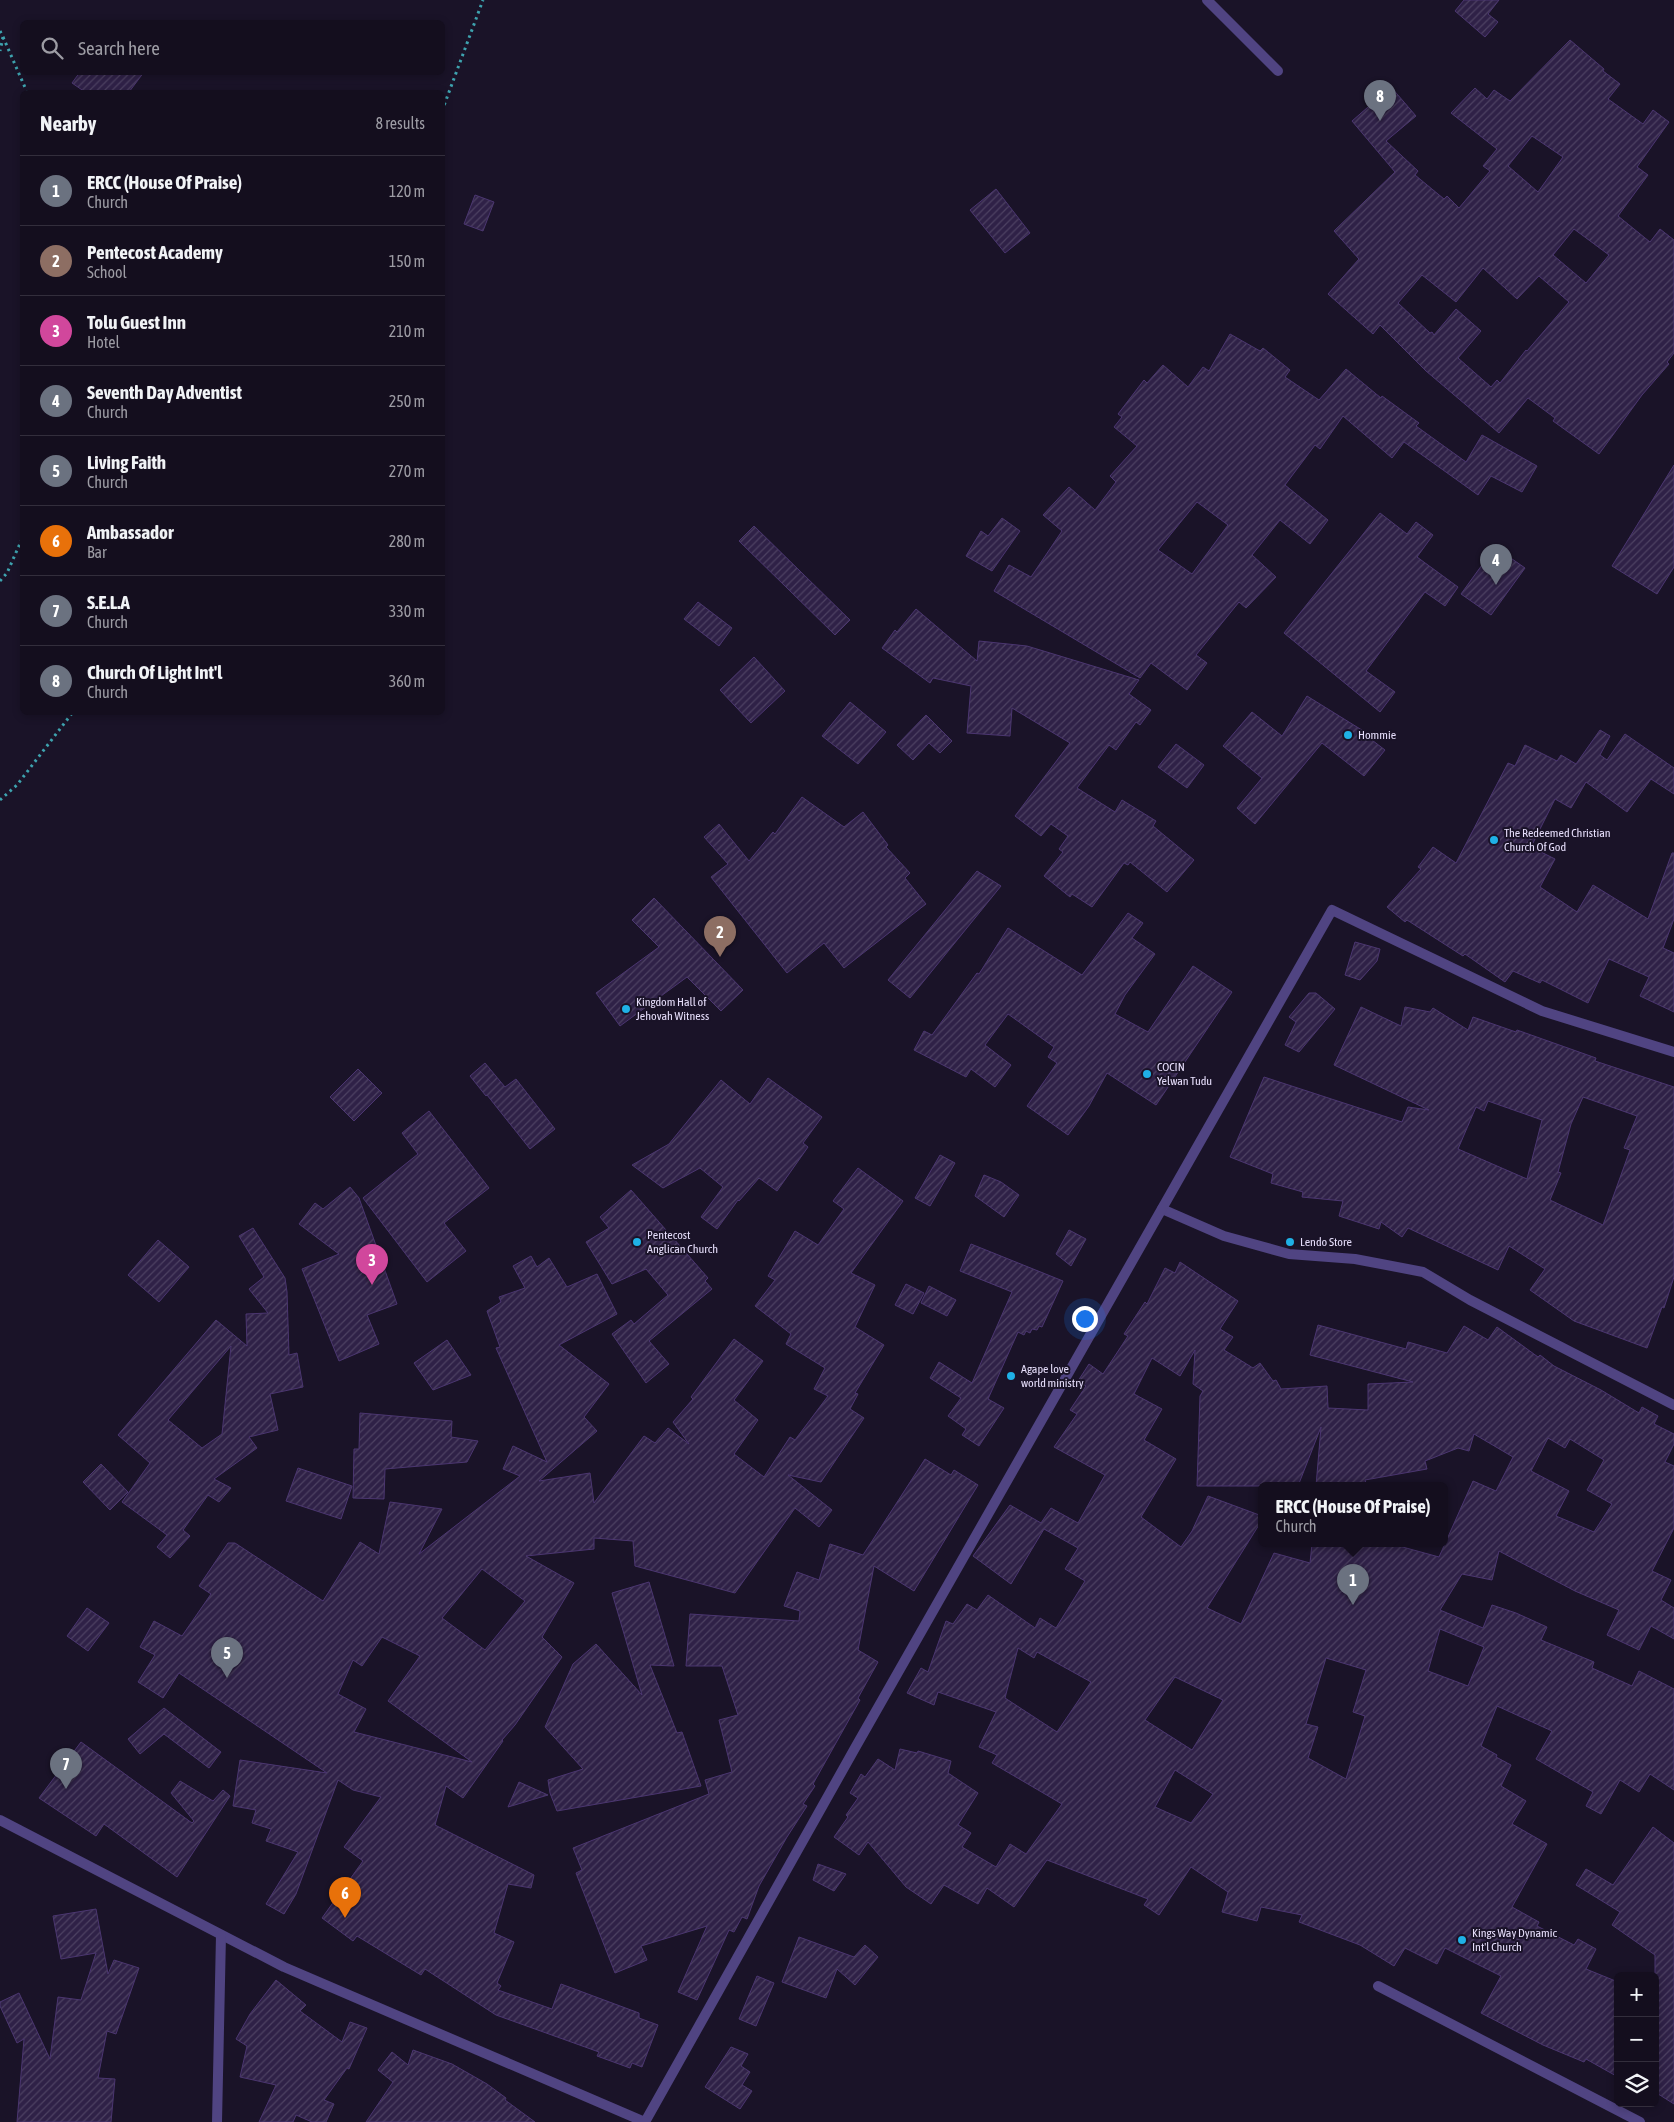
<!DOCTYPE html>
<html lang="en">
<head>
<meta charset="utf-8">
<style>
  :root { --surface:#140e1e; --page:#1d1727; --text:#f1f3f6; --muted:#9d9ca4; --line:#332e3c; --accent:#1fb1e6 }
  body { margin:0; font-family:"Asap Condensed",sans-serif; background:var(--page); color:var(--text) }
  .controls { position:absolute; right:15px; bottom:15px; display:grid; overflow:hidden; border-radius:8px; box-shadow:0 2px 8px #0003 }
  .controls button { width:45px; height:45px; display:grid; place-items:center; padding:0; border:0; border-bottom:1px solid var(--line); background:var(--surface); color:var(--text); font:25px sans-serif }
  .you { position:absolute; left:1084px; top:1318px; width:18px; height:18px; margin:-12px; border:4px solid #fff; border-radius:50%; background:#1a73e8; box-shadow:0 0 0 8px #1a73e833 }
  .badge { display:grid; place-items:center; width:32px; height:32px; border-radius:50%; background:var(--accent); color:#fff; font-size:16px; font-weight:700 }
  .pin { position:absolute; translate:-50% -41px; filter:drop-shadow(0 1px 2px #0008) }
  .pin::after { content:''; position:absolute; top:26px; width:18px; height:15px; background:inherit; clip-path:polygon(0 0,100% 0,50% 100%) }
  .popup { position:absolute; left:1258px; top:1482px; width:190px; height:65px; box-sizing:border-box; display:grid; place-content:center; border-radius:8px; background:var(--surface); filter:drop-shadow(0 1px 4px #0005); font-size:16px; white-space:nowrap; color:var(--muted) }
  .popup b { font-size:19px; color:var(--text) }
  .popup::after { content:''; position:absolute; left:50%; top:100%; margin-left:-10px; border:10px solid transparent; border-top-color:var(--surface) }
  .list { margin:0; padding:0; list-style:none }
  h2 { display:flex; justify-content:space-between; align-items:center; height:65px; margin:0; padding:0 20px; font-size:21px }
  h2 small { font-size:16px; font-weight:400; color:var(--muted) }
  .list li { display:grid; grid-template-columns:32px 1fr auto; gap:15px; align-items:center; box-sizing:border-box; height:70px; padding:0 20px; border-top:1px solid var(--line) }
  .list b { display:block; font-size:19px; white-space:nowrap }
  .list p { margin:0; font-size:16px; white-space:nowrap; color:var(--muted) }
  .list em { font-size:16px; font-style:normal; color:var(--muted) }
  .icon { flex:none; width:28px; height:28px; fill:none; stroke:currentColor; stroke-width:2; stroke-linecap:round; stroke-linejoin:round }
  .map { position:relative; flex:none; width:1674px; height:2122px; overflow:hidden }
  .search { position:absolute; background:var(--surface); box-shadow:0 2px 8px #0003; left:20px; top:20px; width:425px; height:55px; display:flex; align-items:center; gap:12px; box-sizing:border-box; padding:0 18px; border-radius:8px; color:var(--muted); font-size:19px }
  .panel { position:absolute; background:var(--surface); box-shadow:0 2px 8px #0003; left:20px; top:90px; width:425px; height:625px; border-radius:8px }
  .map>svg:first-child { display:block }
  .building { fill:url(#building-hatch); stroke:#4b3670; fill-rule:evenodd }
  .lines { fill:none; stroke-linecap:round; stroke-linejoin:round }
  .path { stroke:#3ea3af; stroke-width:3; stroke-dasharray:2.5 4; stroke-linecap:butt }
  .minor { stroke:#504482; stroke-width:10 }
  .poi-dot { fill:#1fb1e6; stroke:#1a1328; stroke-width:2 }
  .labels { text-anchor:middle; stroke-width:4; stroke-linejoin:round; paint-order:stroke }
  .poi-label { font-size:12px; fill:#e6defb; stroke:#1a1328; text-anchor:start }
</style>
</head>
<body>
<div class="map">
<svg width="1674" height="2122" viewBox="0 0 1674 2122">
  <defs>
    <pattern id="building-hatch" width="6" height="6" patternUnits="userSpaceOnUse" patternTransform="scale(1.25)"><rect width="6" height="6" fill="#2f2147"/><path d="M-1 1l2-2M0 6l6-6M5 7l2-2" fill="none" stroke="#4d4162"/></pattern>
  </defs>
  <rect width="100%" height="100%" fill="#1a1328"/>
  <g class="building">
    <polygon points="1464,0 1499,0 1488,14 1498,22 1485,37 1455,11"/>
    <path d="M1570,40L1604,69L1603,71L1620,84L1608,99L1643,124L1653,110L1669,122L1637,167L1648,175L1618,216L1650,242L1660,229L1674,240V353L1667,362L1669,364L1642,395L1599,454L1553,421L1555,418L1528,398L1499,433L1426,371L1380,325L1373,334L1328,294L1359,259L1334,231L1395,172L1352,121L1391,87L1416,116L1386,141L1418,171L1415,175L1444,199L1447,196L1459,208L1490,171L1483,166L1497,149L1451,113L1475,88L1487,99L1494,90L1510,101ZM1532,136L1563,157L1538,192L1508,166ZM1574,229L1609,255L1586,283L1553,255ZM1483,268L1517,299L1539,276L1569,302L1527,351L1526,350L1500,383L1497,380L1491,387L1458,358L1481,331L1456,309L1434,335L1432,332L1430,333L1398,303L1422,275L1456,302Z"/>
    <polygon points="80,72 144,72 129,92 85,92 72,83"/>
    <polygon points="996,189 1030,233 1005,253 970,210"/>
    <polygon points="475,195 494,202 483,231 464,224"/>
    <path d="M1230,334L1260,351L1263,348L1290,370L1285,377L1319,400L1346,369L1381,398L1382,396L1419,423L1416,426L1466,462L1482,435L1537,466L1522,492L1491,476L1478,495L1404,442L1392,458L1343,416L1320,449L1315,445L1285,485L1328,520L1310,544L1280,520L1252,555L1276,577L1246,608L1239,602L1196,655L1207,663L1187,690L1151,663L1140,678L994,591L1009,565L1031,577L1062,531L1043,515L1069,487L1095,510L1116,482L1110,476L1137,446L1114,427L1122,417L1118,414L1144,380L1147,383L1163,365L1188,387L1203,367L1209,371ZM1197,502L1228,525L1192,574L1158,550Z"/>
    <polygon points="1674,465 1674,567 1657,594 1612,566"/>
    <polygon points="1380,513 1407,534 1416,522 1433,535 1417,557 1458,587 1445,606 1425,592 1366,671 1395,692 1380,712 1284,633"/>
    <polygon points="1002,518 1020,531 992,571 966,556 981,531 988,536"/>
    <polygon points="754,526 850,620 835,635 739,541"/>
    <polygon points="1495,547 1525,568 1491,615 1461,594"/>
    <polygon points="698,602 732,628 719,646 684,619"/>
    <polygon points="916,609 977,661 979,641 1027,646 1139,680 1129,694 1151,710 1140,725 1136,722 1116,750 1109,745 1077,788 1115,812 1122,800 1156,821 1153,826 1194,860 1167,892 1130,862 1128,865 1124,863 1092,907 1072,894 1070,897 1044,876 1063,852 1059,849 1068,836 1051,824 1041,836 1015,816 1070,743 1012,708 1010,736 967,733 971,686 933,678 930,683 882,648 895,630 897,632"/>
    <polygon points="754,657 785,691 751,723 720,690"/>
    <polygon points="1307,696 1365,732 1364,734 1385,750 1364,776 1322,743 1255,824 1237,808 1262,778 1223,746 1252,712 1282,736"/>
    <polygon points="850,702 886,732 858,764 822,736"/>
    <polygon points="926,715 952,741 940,753 929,743 913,760 897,745"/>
    <polygon points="1600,730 1610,736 1600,755 1607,760 1625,734 1674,768 1674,794 1651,779 1627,812 1586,782 1571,808 1555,799 1531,847 1555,859 1540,887 1577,912 1593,885 1648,919 1672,853 1674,853 1674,919 1663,948 1674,953 1674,1012 1640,996 1649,977 1609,959 1588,1003 1542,980 1540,983 1513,971 1505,982 1465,954 1463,956 1407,920 1405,922 1387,907 1421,869 1418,867 1433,847 1456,863 1508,763 1515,766 1525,745 1557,761 1561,755 1576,764"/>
    <polygon points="1176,744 1204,765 1187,788 1158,767"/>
    <polygon points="802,797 844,827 863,812 888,845 886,847 910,873 905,878 926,904 844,968 824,943 787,973 711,877 728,864 704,837 719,824 749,861 773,832 775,834"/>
    <polygon points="977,871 1001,886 910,998 888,980"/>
    <polygon points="654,898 743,990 721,1011 687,977 620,1026 596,993 659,947 632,920"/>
    <polygon points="1128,913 1143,923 1132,938 1155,954 1125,995 1115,1014 1148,1032 1193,966 1232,992 1156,1105 1107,1073 1089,1106 1068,1135 1027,1106 1057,1063 1048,1057 1054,1047 1008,1014 985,1045 1011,1065 995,1087 971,1069 966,1077 914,1050 924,1031 932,1035 977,973 979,974 1008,928 1082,975"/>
    <polygon points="1355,942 1380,949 1377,961 1360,980 1345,975"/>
    <polygon points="1309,993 1316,993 1335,1009 1299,1052 1285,1045 1296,1022 1289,1017"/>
    <path d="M1361,1007L1401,1026L1405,1007L1430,1012L1433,1008L1468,1030L1473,1017L1516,1032L1517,1030L1596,1058L1595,1061L1674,1087V1277L1664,1308L1662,1307L1647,1348L1574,1321L1530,1290L1545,1269L1509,1246L1498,1270L1408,1228L1402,1237L1381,1222L1379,1229L1339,1216L1343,1201L1302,1197L1303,1192L1271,1183L1273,1174L1230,1157L1264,1077L1402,1122L1408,1107L1429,1110L1334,1065ZM1583,1097L1637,1116L1624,1148L1630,1150L1603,1225L1550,1200L1561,1173L1558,1172L1571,1124ZM1488,1101L1542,1120L1527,1179L1458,1149L1476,1107L1484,1111Z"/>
    <polygon points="485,1063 505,1087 516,1079 555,1129 530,1149 487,1095 486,1096 470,1076"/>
    <polygon points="358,1069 382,1093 354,1121 330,1097"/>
    <polygon points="768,1078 822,1117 803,1143 808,1147 777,1191 759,1178 739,1201 738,1200 717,1229 701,1217 723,1187 700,1168 663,1188 632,1165 669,1144 721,1080 750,1104"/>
    <polygon points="429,1111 489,1188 444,1223 466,1251 427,1282 363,1198 418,1154 402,1133"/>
    <polygon points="940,1155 955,1163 930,1206 915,1198"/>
    <path d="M858,1168L903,1201L851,1273L875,1285L855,1327L884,1345L855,1393L858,1394L850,1409L864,1418L821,1482L788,1475L832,1510L819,1527L795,1508L735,1593L635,1566L633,1541L594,1538V1549L526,1556L574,1583L542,1637L562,1657L515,1725L502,1740L503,1741L463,1798L446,1786L435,1825L534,1875L531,1888L508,1884L494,1933L514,1942L497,1983L501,1986L498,1990L552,2009L561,1984L639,2013V2018L658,2025L642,2067L632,2063L630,2068L597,2056L599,2052L496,2015L425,1969L421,1975L357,1936L353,1941L322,1918L363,1861L344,1847L381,1797L353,1790L338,1780L296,1894L284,1914L266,1904L298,1852L266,1841L271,1829L252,1823L256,1810L233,1806L240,1760L327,1773L179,1673L163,1698L138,1682L155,1655L140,1647L154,1621L182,1636L211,1594L199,1586L228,1543H235L323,1601L360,1542L379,1554L390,1502L442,1509L419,1554L520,1476L503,1469L513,1446L547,1462L496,1348L500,1347L487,1311L501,1302L499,1297L525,1288L513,1266L531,1256L537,1267L549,1258L567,1287L597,1274L617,1314L559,1345L609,1384L584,1417L597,1431L539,1481L590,1473L594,1503L644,1436L655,1443L668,1428L689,1444L673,1422L693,1399L691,1397L734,1339L763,1361L734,1400L758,1420L734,1454L764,1477L790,1437L795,1440L828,1396L814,1389L825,1368L786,1344L791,1334L755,1306L775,1280L768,1276L795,1231L818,1245L844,1209L833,1201ZM482,1569L525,1601L485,1650L442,1618ZM382,1637L420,1656L388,1701L472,1762L354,1732L366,1709L338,1694L353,1660L362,1666Z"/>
    <polygon points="984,1175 1001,1182 1019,1195 1004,1217 975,1196"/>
    <polygon points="350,1187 359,1198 397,1304 367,1315 379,1344 339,1361 302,1269 339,1254 299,1224 315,1203 323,1209"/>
    <polygon points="631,1190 708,1278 705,1281 712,1289 649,1341 669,1364 646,1383 612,1334 631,1320 634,1324 668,1295 646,1269 612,1284 586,1242 609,1228 600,1217"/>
    <path d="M253,1228L285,1278L287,1292L289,1355L297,1353L303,1387L270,1394L278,1430L249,1437L257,1448L214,1479L231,1488L219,1502L208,1495L183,1530L190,1536L170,1558L157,1547L167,1535L122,1502L150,1463L118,1435L216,1320L247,1346L246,1314L268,1313L249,1289L264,1277L239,1236ZM231,1346L222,1434L202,1448L168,1420Z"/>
    <polygon points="1069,1230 1086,1239 1071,1266 1056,1254"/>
    <polygon points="158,1240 189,1267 159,1302 128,1275"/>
    <polygon points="971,1244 1063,1281 1042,1327 1039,1326 1037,1330 1032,1329 1030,1333 1026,1331 1024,1335 1018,1332 988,1399 1004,1408 979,1446 962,1435 966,1429 948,1416 961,1398 930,1378 939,1362 972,1383 1012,1292 960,1271"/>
    <path d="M1180,1262L1238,1301L1220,1329L1233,1337L1224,1350L1253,1368L1260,1363L1273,1381L1276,1380L1281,1389L1327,1386L1328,1408L1368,1410V1384L1413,1382L1310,1355L1318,1325L1406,1349L1408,1342L1447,1353L1464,1326L1488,1340L1497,1327L1538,1357L1540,1355L1554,1366L1601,1390L1639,1413L1642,1407L1658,1416L1654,1424L1674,1434V1444L1665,1462L1674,1466V1528L1652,1571L1671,1580L1661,1600L1674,1608V1639L1651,1626L1639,1650L1607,1635L1619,1610L1575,1591L1499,1551L1492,1580L1462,1574L1440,1610L1483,1628L1492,1605L1516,1613L1547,1627L1541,1640L1594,1662L1592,1668L1632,1686L1639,1671L1674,1689V1790L1650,1774L1639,1792L1620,1780L1601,1814L1586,1806L1593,1792L1536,1759L1552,1731L1497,1706L1481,1746L1497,1755L1496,1757L1511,1765L1501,1786L1526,1801L1512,1824L1547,1844L1512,1907L1539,1922L1537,1926L1574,1945L1578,1939L1596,1949L1586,1969L1618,1982V2077L1586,2059L1584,2062L1543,2045L1481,2013L1501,1976L1445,1948L1437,1964L1405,1948L1394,1966L1360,1945L1299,1922L1302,1915L1261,1907L1257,1921L1222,1912L1228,1892L1191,1867L1159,1915L1144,1905L1148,1899L1047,1860L1014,1907L987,1888L978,1904L944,1885L931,1904L906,1887L868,1842L859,1855L834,1837L848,1817L846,1815L858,1798L850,1793L861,1774L865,1777L878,1759L895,1770L900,1749L917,1753L918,1751L951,1761L948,1773L978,1793L958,1825L971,1833L962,1847L996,1867L1010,1844L1026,1854L1062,1804L992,1763L997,1755L979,1747L996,1712L938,1692L934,1705L907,1693L921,1668L928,1672L946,1621L953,1624L967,1604L977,1610L988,1595L1035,1628L1040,1618L1056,1628L1085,1581L1065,1569L1078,1548L1044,1529L1011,1584L973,1556L1010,1505L1041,1523L1051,1508L1078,1523L1105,1475L1054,1447L1077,1414L1070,1410L1086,1386L1078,1381L1089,1364L1103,1374L1128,1336L1124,1334L1145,1302L1147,1304L1165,1268L1175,1273ZM1195,1350L1193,1384L1203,1391L1200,1396L1197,1486H1283L1285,1483L1292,1486H1298L1321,1427L1316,1486H1367L1365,1480L1427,1469L1425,1461L1458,1448L1469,1451L1474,1434L1513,1457L1496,1491L1473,1481L1439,1557L1399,1546V1544H1312L1310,1563L1274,1553L1241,1624L1207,1608L1262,1520V1516L1208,1496L1192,1531L1181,1547L1141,1517L1176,1459L1144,1440L1162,1409L1134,1394L1152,1358L1180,1376ZM1548,1438L1565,1448L1570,1439L1604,1460L1587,1490L1612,1504L1594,1532L1556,1516L1569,1491L1531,1471ZM1440,1629L1484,1647L1468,1686L1428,1671ZM1018,1648L1034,1658L1037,1652L1091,1682L1057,1732L1005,1698ZM1326,1658L1366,1670L1353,1712L1365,1716L1346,1779L1308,1758L1318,1727L1306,1724ZM1175,1677L1223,1700L1192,1750L1145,1720ZM1175,1770L1213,1794L1191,1823L1155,1807Z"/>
    <polygon points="906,1284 924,1293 913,1314 895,1305"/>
    <polygon points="929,1286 956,1300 947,1316 921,1303"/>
    <polygon points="447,1340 471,1375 433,1390 414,1363"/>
    <polygon points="360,1413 452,1421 451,1437 478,1441 467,1462 385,1469 384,1499 353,1498 354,1449 359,1449"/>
    <polygon points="925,1459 951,1475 954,1470 978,1485 914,1591 874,1566 858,1650 878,1662 858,1698 860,1700 813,1784 815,1786 803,1804 807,1806 787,1837 759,1886 747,1919 742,1917 734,1932 729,1930 697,2000 678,1992 707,1926 641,1946 647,1960 615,1973 576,1873 582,1870 573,1848 709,1794 705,1780 732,1772 719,1720 738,1715 722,1666 686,1666 690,1614 799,1621 800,1611 784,1606 797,1572 819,1580 830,1544 863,1555"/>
    <polygon points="101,1464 128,1492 110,1510 83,1482"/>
    <polygon points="298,1468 352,1486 341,1519 286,1501"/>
    <polygon points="649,1582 674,1666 650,1665 677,1733 682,1732 701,1786 557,1811 550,1793 548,1780 583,1769 545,1727 573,1664 596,1644 642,1695 612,1593"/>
    <polygon points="87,1608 109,1623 88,1651 67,1636"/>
    <polygon points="164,1708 221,1752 209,1768 164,1734 140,1754 128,1739"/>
    <polygon points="81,1742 192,1823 194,1821 171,1793 180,1781 213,1801 223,1790 230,1796 177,1877 104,1824 96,1836 39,1798"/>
    <polygon points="519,1782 548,1795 508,1807"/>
    <polygon points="1653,1827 1674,1843 1674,2104 1655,2092 1655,1955 1612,1925 1620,1912 1576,1885 1586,1869 1613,1885"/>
    <polygon points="818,1864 846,1874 834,1891 813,1880"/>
    <polygon points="96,1909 108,1974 114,1960 139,1968 116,2034 107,2031 98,2078 115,2079 111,2122 17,2122 24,2039 17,2043 0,2006 0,2002 19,1993 50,2059 58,1997 81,2000 96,1953 61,1959 53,1916"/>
    <polygon points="799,1937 854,1957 865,1945 878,1957 855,1985 837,1969 826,1998 782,1982"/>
    <polygon points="757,1976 774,1983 756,2026 739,2019"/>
    <polygon points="276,1980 306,2005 300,2011 342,2042 350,2022 367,2028 349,2069 347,2068 324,2100 334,2104 326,2122 312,2122 296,2115 293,2122 259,2122 276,2085 240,2077 247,2046 236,2039 250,2014"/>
    <polygon points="731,2047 748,2054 741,2066 750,2072 742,2085 752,2091 740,2109 705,2087"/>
    <polygon points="413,2050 452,2064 487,2084 506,2098 505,2100 535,2122 366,2122 393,2082 378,2070 392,2052 408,2065"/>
  </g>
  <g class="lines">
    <g class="path">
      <polyline points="0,31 3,37 0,51"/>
      <polyline points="3,37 27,92"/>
      <polyline points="442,111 483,0"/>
      <polyline points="0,581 7,573 22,539"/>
      <polyline points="0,800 17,785 73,712"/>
    </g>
    <g class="minor">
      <polyline points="1207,0 1278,71"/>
      <polyline points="1162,1209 1224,1236 1289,1254 1355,1259 1423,1272 1470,1300 1674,1405"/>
      <polyline points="0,1820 284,1967 645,2122"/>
      <polyline points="1378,1986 1640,2122"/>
      <polyline points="217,2122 221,1935"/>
      <polyline points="645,2122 855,1748 1332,910 1542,1011 1674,1052"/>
    </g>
  </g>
  <g class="poi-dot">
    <circle cx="1348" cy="735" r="5"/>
    <circle cx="1494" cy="840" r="5"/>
    <circle cx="626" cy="1009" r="5"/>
    <circle cx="1147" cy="1074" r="5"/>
    <circle cx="637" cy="1242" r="5"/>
    <circle cx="1290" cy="1242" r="5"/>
    <circle cx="1011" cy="1376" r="5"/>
    <circle cx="1462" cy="1940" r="5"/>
  </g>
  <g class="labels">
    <g class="poi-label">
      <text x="1358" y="739">Hommie</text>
      <text x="1504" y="837">The Redeemed Christian<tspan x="1504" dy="14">Church Of God</tspan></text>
      <text x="636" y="1006">Kingdom Hall of<tspan x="636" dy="14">Jehovah Witness</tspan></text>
      <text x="1157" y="1071">COCIN<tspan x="1157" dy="14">Yelwan Tudu</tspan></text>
      <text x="647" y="1239">Pentecost<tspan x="647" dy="14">Anglican Church</tspan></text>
      <text x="1300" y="1246">Lendo Store</text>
      <text x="1021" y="1373">Agape love<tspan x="1021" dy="14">world ministry</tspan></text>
      <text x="1472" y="1937">Kings Way Dynamic<tspan x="1472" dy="14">Int'l Church</tspan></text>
    </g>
  </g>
</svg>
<div class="controls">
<button>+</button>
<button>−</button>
<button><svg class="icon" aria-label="layers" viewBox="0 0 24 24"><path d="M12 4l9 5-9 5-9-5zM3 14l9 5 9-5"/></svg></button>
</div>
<div class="you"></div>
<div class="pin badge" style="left:1353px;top:1605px;background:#6b7280">1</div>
<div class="popup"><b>ERCC (House Of Praise)</b>Church</div>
<div class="pin badge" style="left:720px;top:957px;background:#8d6e63">2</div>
<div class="pin badge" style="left:372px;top:1285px;background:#d1479c">3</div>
<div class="pin badge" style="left:1496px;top:585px;background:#6b7280">4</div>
<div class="pin badge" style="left:227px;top:1678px;background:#6b7280">5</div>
<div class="pin badge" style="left:345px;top:1918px;background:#e8710a">6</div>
<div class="pin badge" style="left:66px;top:1789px;background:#6b7280">7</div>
<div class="pin badge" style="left:1380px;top:121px;background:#6b7280">8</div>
<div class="search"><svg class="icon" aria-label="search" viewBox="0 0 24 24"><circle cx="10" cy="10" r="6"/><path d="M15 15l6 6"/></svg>Search here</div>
<section class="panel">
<h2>Nearby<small>8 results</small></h2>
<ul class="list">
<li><span class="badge" style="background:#6b7280">1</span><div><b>ERCC (House Of Praise)</b><p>Church</p></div><em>120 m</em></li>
<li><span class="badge" style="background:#8d6e63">2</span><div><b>Pentecost Academy</b><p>School</p></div><em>150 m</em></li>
<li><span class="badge" style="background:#d1479c">3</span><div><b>Tolu Guest Inn</b><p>Hotel</p></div><em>210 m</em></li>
<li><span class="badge" style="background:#6b7280">4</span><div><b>Seventh Day Adventist</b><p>Church</p></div><em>250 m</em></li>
<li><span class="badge" style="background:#6b7280">5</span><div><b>Living Faith</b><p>Church</p></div><em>270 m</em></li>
<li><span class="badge" style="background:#e8710a">6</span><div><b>Ambassador</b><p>Bar</p></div><em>280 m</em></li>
<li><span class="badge" style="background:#6b7280">7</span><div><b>S.E.L.A</b><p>Church</p></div><em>330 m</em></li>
<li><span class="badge" style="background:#6b7280">8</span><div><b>Church Of Light Int'l</b><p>Church</p></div><em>360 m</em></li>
</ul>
</section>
</div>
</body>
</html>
